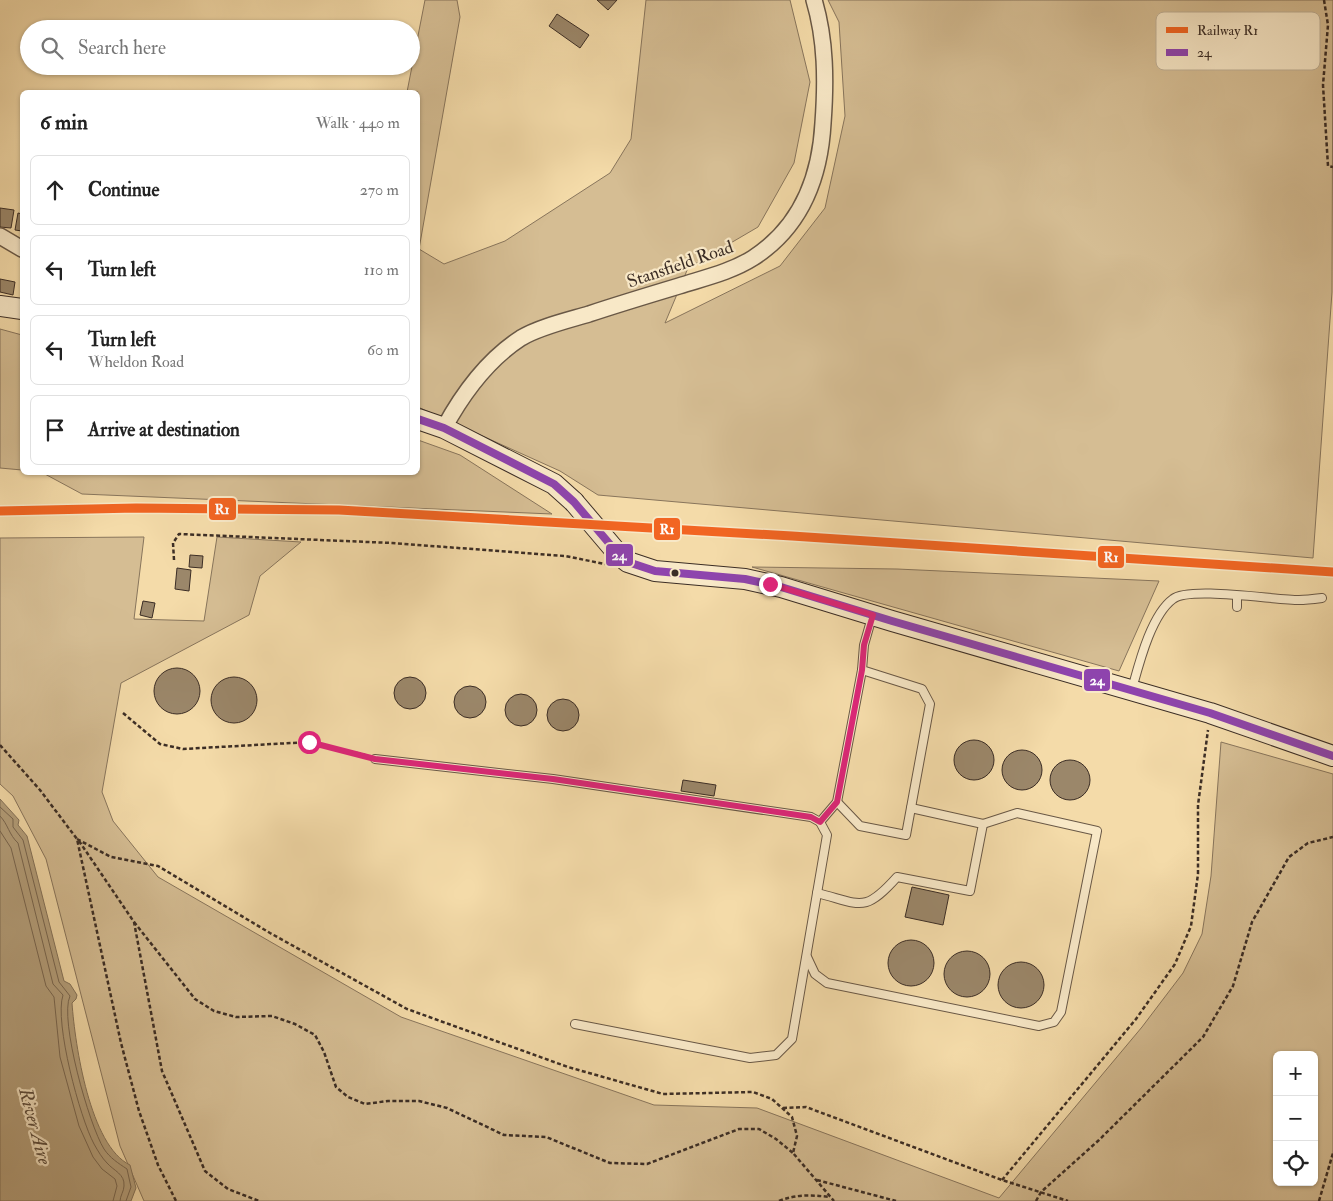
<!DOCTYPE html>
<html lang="en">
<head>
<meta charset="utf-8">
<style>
  :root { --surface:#fff; --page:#f6f6f6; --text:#222; --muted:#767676; --line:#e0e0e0 }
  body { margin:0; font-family:"IM FELL Double Pica",serif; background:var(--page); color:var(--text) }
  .controls { position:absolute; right:15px; bottom:15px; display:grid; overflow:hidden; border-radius:8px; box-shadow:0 1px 4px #0004 }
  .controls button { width:45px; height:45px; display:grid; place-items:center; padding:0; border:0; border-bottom:1px solid var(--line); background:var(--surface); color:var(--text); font:25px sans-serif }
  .stop { position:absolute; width:15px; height:15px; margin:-11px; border:4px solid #db2777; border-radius:50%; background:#fff }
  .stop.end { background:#db2777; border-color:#fff; box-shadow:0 1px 5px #0008 }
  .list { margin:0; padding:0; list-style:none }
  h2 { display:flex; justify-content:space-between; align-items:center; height:65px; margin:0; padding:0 20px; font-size:21px }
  h2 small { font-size:16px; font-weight:400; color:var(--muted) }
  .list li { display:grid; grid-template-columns:32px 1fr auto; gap:15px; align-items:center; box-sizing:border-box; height:70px; margin:0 10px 10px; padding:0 10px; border:1px solid var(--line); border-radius:8px }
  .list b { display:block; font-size:19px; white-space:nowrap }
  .list p { margin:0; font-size:16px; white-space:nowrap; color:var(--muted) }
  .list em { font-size:16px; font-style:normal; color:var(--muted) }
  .icon { flex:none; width:28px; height:28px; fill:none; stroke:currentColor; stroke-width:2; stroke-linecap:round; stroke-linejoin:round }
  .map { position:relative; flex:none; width:1333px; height:1201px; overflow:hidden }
  .search { position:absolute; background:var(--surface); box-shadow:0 1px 4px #0004; left:20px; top:20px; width:400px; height:55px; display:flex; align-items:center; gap:12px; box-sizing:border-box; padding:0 18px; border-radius:28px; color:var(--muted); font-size:19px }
  .panel { position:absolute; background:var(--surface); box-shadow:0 1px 4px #0004; left:20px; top:90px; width:400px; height:385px; border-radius:8px }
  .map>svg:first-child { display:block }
  .green { fill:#d5bd93; stroke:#88755c; fill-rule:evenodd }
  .water { fill:#b5a07c; stroke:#847259 }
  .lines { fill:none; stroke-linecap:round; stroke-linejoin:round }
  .shore { stroke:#786650; stroke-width:1 }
  .building { fill:#9b876a; stroke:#3b2d25 }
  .lane-casing { stroke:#695846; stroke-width:10 }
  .street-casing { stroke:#695846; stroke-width:18 }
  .secondary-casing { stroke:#3b2d25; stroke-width:22 }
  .path { stroke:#3b2d25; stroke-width:2.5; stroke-dasharray:4 2.5; stroke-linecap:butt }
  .lane { stroke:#f8e8c7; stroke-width:8 }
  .street { stroke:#f8e8c7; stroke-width:15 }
  .secondary { stroke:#f8e8c7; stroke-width:20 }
  .rail { stroke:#3b2d25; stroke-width:4; stroke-dasharray:9 9; stroke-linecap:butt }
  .secondary-bridge-casing { stroke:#3b2d25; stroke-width:22; stroke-linecap:butt }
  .secondary-bridge { stroke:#f8e8c7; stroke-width:20 }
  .bus-1-casing { stroke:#f8e8c7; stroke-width:11 }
  .bus-1 { stroke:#8e44ad; stroke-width:8 }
  .rail-1-casing { stroke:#f8e8c7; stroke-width:12 }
  .rail-1 { stroke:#f26522; stroke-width:9 }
  .route { stroke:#db2777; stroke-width:6 }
  .bus-dot { fill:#3b2d25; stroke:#f8e8c7; stroke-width:2 }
  .labels { text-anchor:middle; stroke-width:4.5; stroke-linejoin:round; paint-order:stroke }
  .street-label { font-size:18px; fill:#3b2d25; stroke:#f8e8c7 }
  .water-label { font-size:19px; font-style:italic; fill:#5a4a3b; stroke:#f8e8c7 }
  .key { fill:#f8e8c7; stroke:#bfb096; stroke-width:1 }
  .key-label { font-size:14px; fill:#3b2d25 }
  .line-badge { stroke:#f8e8c7; stroke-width:2 }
  .badge-label { font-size:14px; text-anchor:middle; font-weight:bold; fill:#fff }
</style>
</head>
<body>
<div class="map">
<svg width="1333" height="1201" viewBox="0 0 1333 1201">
  <rect width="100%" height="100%" fill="#f4dba9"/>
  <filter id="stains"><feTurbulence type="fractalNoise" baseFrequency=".004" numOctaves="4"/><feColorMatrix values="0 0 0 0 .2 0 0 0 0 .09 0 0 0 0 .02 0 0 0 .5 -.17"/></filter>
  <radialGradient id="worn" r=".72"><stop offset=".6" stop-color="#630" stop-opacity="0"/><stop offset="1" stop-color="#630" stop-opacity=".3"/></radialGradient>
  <g class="green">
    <polygon points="425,0 457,0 460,17 419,249 444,264 505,241 610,173 631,139 646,0 790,0 810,82 794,163 758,227 688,268 665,323 780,266 825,208 845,116 839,22 828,0 1333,0 1332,292 1313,558 598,495 560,471 418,407 418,92 407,92"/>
    <polygon points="0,329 22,335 22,470 0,468"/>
    <polygon points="418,440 460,455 552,514 82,494 43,473 418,472"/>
    <path d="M144,537L134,619L204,621L217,537L301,542L260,576L249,615L121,683L102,792L113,821L158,877L401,1017L654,1105L757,1108L999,1198L1142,1027L1183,973L1202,934L1211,876L1221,742L1333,774V1201H144L120,1146L46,859L13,796L0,784V538ZM1277,1055H1314V1182H1277Z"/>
    <polygon points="752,567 897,569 1159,581 1119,671"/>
  </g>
  <path class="water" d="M0,799L19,820L18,825L27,836L64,981L70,984L77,995L76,999L72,1003C75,1045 90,1146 130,1165L136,1188L131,1201H0Z"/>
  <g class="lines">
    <g class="shore">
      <path d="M0,807L13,819V827L23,840L59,982L70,996C59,1019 89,1125 104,1149C110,1158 118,1163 127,1169L131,1187L126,1201"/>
      <path d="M0,816C8,824 9,835 18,843L53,984L63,995C54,1022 80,1118 94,1144C98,1151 102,1158 107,1163C114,1171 125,1174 124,1186C124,1191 120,1196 120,1201"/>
      <polyline points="0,831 11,848 46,986 54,997 60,1057 79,1126 93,1157 102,1169 115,1179 117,1186 113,1201"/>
    </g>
  </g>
  <g class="building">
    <polygon points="597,0 617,0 608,10"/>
    <polygon points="557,14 589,35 580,48 549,26"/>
    <polygon points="0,208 14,210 11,228 0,227"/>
    <polygon points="18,213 22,214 22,231 15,230"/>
    <polygon points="0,279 15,282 13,295 0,292"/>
    <polygon points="190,555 203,556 202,568 189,567"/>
    <polygon points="177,568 191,570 189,591 175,589"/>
    <polygon points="143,601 155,603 152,618 140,615"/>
    <circle cx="177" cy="691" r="23"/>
    <circle cx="234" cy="700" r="23"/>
    <circle cx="410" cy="693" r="16"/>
    <circle cx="470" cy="702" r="16"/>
    <circle cx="521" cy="710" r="16"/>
    <circle cx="563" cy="715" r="16"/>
    <circle cx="974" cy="760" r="20"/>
    <circle cx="1022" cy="770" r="20"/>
    <circle cx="1070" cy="780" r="20"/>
    <polygon points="683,780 716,785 714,796 681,791"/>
    <polygon points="912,887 949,895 943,925 905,917"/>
    <circle cx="911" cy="963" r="23"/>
    <circle cx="967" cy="974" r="23"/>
    <circle cx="1021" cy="985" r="23"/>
  </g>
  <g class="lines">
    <g class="lane-casing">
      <g id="lane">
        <polyline points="1237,596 1237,607"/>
        <path d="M1132,689C1139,664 1151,615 1173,599C1189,586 1274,600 1299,600C1306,600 1314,599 1322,598"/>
        <polyline points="375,759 553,779 811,817 820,822 837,802 862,670 864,645 872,617"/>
        <polyline points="837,802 860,826 906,835 930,704 922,689 862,670"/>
        <path d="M817,893C861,904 864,914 897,877L970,891L983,824L911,808"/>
        <polyline points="807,957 815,974 827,983 1039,1026 1054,1022 1061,1012 1097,831 1017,813 983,824"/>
        <polyline points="575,1024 750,1058 776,1055 792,1039 827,835 820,822"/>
      </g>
    </g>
    <g class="street-casing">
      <g id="street">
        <polyline points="0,236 22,249"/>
        <path d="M444,428C463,393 487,360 521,338C539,327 569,320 589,314C619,304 649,295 679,286C704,278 731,272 753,258C801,227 820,178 823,123C826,82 826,40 814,0"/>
      </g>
    </g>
    <g class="secondary-casing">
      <g id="secondary">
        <polyline points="0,306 22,309"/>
        <polyline points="418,419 444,428 554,484 574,502"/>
        <polyline points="619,555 628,562 655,571 745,579 781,587 892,621 1210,713 1333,756"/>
      </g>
    </g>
    <g class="path">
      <polyline points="1324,0 1328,25 1323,85 1328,166 1333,167"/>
      <polyline points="174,560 173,543 179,534 392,543 565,556 605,564"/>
      <polyline points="123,713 160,744 183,749 309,742 365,755"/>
      <polyline points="0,745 40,790 77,839 121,1043 139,1111 158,1165 176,1201"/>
      <polyline points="77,839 111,857 158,866 270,933 407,1009 568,1067 663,1094 753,1092 772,1099 792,1117 797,1136 793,1153 834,1201"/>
      <polyline points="79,841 134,922 162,1071 205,1171 228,1189 259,1201"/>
      <polyline points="134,922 195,999 214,1011 236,1017 272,1016 295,1024 315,1035 324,1052 336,1087 348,1097 365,1104 388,1101 419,1101 447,1108 504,1135 546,1137 610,1163 647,1164 739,1129 759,1129 776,1139 793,1153"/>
      <polyline points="783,1108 806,1107 1002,1180 1068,1201"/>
      <polyline points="817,1180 896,1201"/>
      <polyline points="1002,1180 1136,1019 1175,964 1191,926 1198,874 1198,805 1208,730"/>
      <path d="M779,1201C796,1194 812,1195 830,1197"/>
      <polyline points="1036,1201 1041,1192 1099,1140 1203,1037 1233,986 1252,922 1289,857 1308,843 1333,837"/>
      <polyline points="1319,1201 1333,1153"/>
    </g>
    <use href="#lane" class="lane"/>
    <use href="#street" class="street"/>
    <use href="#secondary" class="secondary"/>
    <polyline class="rail" points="0,511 136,508 339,510 792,536 1333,572"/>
    <g class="secondary-bridge-casing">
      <polyline id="secondary-bridge" points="574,502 619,555"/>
    </g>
    <use href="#secondary-bridge" class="secondary-bridge"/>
    <g class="bus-1-casing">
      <polyline id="bus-1" points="418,419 444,428 554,484 574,502 619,555 628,562 655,571 745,579 781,587 892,621 1210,713 1333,756"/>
    </g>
    <use href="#bus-1" class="bus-1"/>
    <g class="rail-1-casing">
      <polyline id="rail-1" points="0,511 136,508 339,510 792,536 1333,572"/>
    </g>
    <use href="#rail-1" class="rail-1"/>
  </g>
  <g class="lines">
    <polyline class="route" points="309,742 375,759 553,779 811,817 820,822 837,802 862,670 864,645 873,615 770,584"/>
  </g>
  <circle class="bus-dot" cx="675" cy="573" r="4.5"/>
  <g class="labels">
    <g class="street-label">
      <text transform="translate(680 264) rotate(-19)" y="6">Stansfield Road</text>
    </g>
    <g class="water-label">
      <text transform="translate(36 1126) rotate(75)" y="7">River Aire</text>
    </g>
  </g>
  <rect x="1156" y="12" width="164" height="58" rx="8" class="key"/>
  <rect x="1166" y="27" width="22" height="6" fill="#f26522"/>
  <rect x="1166" y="49" width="22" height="7" fill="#8e44ad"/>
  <g class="key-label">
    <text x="1197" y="35">Railway R1</text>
    <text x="1197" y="57">24</text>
  </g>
  <g class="line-badge">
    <rect x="208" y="497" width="29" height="24" rx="5" fill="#f26522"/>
    <rect x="653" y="517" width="28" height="24" rx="5" fill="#f26522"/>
    <rect x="605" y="543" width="29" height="24" rx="5" fill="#8e44ad"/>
    <rect x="1097" y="545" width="28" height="24" rx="5" fill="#f26522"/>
    <rect x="1083" y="668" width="28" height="24" rx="5" fill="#8e44ad"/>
  </g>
  <g class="badge-label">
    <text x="222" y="514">R1</text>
    <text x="667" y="534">R1</text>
    <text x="619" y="560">24</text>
    <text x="1111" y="562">R1</text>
    <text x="1097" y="685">24</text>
  </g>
  <rect width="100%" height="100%" filter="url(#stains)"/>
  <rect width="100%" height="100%" fill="url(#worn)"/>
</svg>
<div class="controls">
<button>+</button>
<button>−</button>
<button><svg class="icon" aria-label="locate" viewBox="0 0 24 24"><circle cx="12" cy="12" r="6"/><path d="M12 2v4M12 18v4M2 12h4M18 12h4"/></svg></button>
</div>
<div class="stop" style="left:309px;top:742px"></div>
<div class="stop end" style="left:770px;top:584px"></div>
<div class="search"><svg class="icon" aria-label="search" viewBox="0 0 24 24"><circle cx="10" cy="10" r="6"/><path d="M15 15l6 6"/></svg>Search here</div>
<section class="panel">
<h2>6 min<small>Walk · 440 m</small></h2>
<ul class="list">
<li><svg class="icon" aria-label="ahead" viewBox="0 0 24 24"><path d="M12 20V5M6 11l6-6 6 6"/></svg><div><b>Continue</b></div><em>270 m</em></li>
<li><svg class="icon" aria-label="left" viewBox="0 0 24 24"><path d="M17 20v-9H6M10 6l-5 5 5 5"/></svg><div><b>Turn left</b></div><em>110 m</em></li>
<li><svg class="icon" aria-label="left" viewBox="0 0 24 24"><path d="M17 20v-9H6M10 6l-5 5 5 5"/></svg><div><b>Turn left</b><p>Wheldon Road</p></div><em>60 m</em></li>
<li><svg class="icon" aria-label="arrive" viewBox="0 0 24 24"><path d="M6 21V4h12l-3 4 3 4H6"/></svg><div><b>Arrive at destination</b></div></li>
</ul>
</section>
</div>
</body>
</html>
